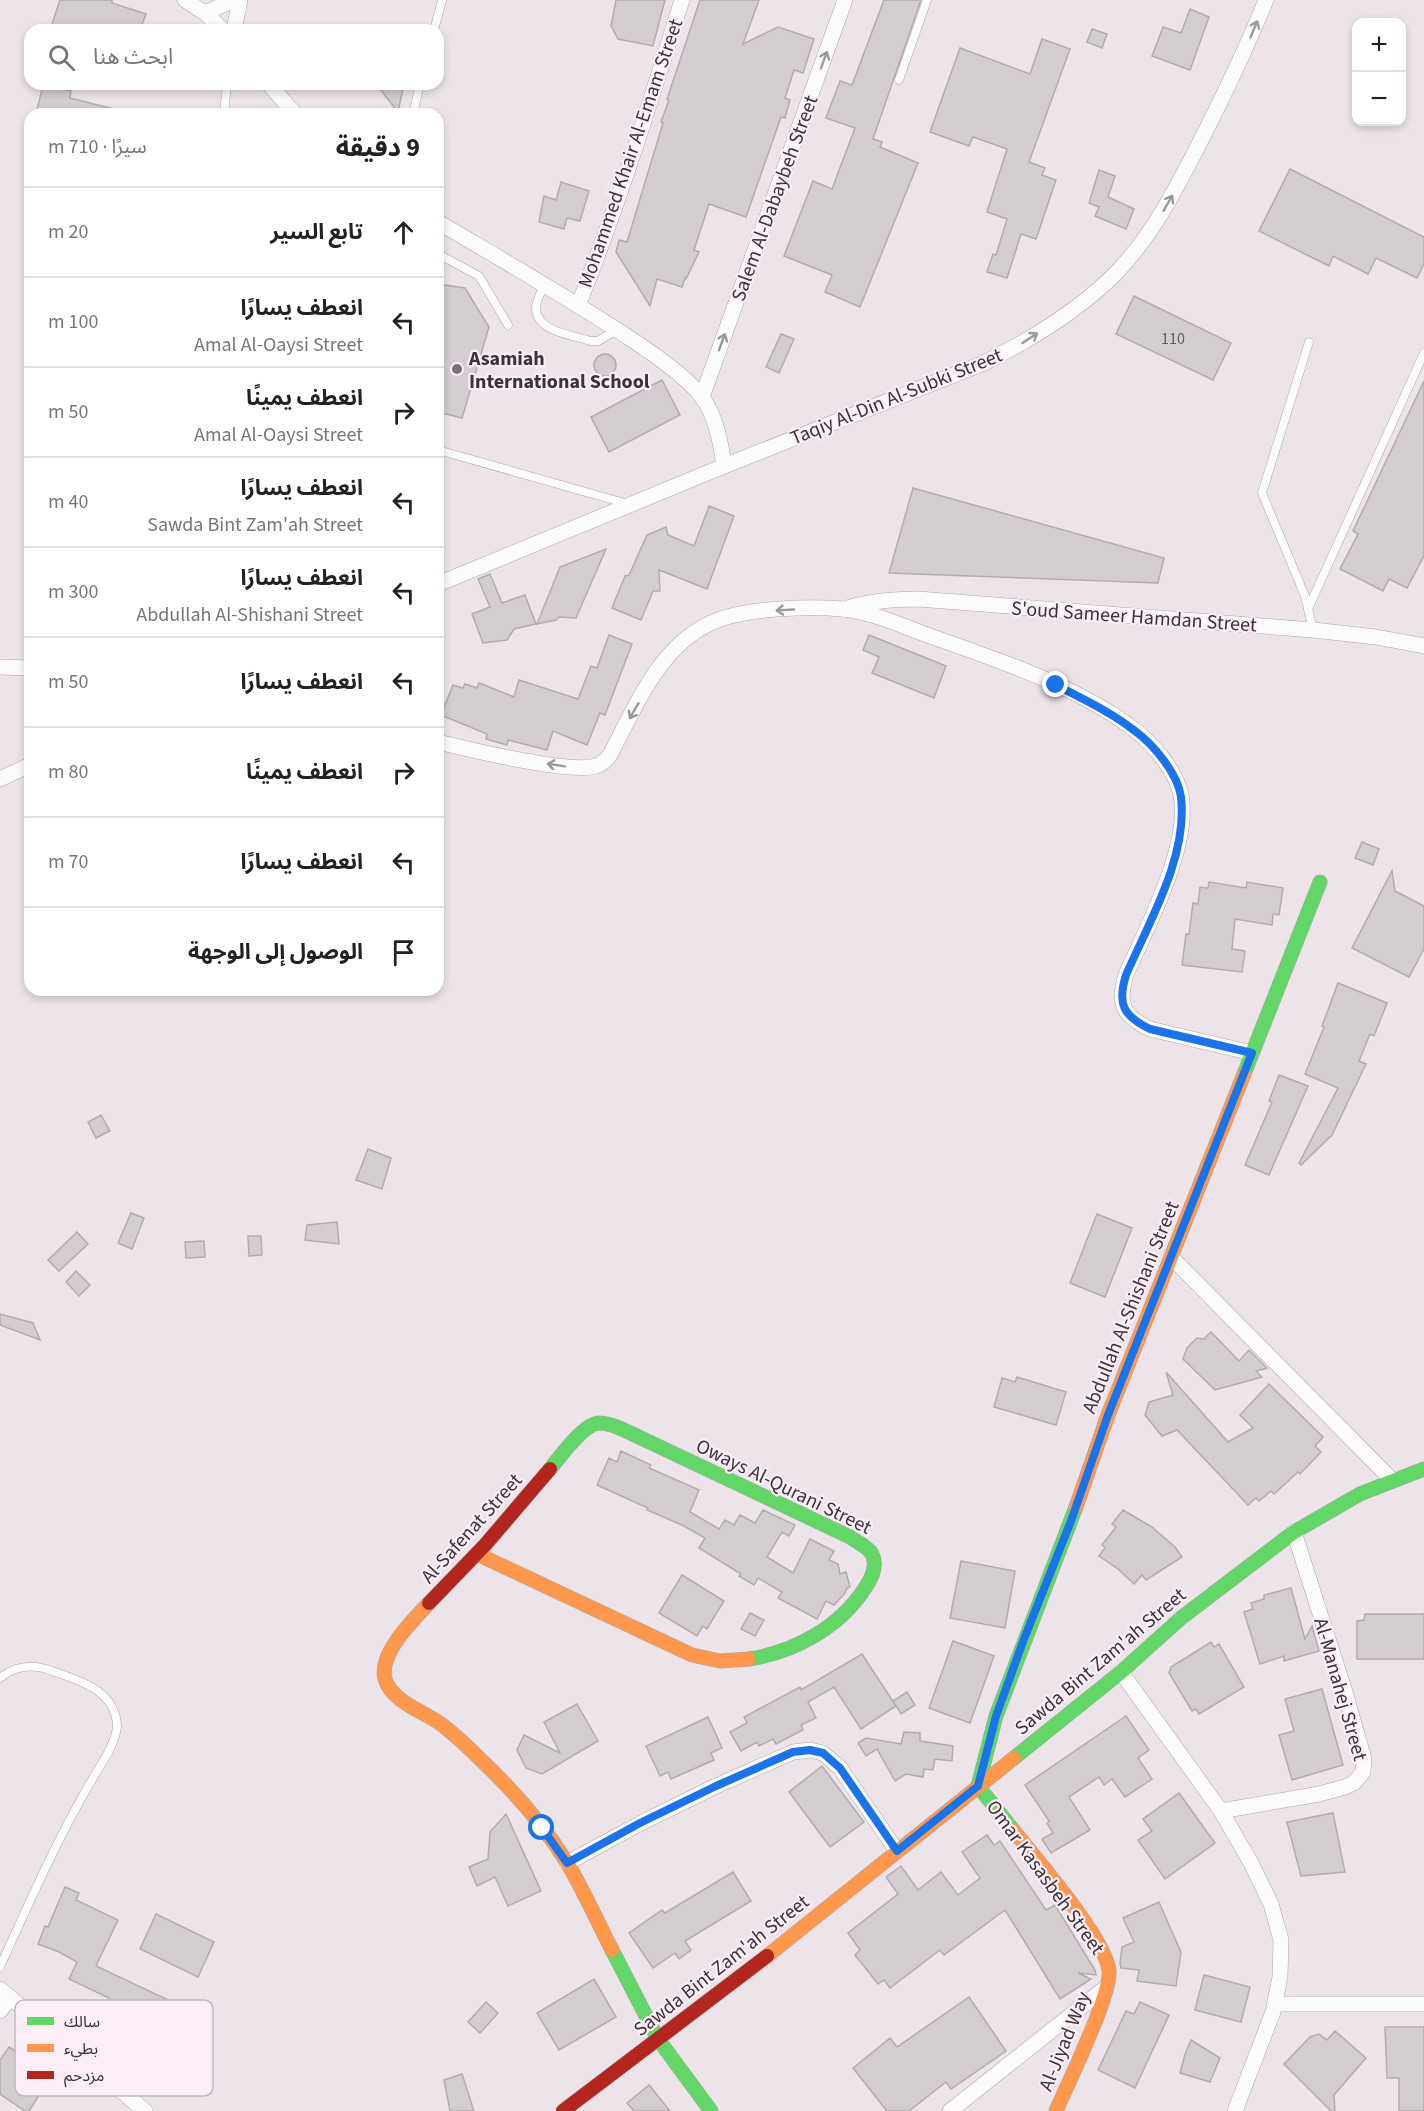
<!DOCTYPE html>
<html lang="ar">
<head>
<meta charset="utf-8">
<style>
  :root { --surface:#fff; --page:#f2f2f2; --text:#222; --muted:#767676; --line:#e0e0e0 }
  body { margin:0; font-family:"Source Sans 3","Noto Sans Arabic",sans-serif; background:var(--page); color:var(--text); direction:rtl }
  .controls { position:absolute; right:18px; top:18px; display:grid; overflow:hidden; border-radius:12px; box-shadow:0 3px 9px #0003 }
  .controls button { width:54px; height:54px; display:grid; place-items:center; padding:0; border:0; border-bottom:2px solid var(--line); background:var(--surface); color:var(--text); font:30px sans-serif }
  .stop { position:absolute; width:18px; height:18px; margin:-14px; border:4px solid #1a73e8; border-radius:50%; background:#fff }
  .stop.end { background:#1a73e8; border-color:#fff; box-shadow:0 2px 6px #0008 }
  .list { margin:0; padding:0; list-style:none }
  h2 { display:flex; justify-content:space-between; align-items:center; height:78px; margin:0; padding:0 24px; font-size:26px }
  h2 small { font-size:20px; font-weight:400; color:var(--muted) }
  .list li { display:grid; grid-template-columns:39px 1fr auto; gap:18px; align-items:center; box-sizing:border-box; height:90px; padding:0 24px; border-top:2px solid var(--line) }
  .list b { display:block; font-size:22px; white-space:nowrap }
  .list p { margin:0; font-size:20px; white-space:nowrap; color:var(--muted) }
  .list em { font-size:20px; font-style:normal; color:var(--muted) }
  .icon { flex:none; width:33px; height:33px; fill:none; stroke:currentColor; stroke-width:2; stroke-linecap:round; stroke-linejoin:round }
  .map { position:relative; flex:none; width:1424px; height:2111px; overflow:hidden; direction:ltr }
  .search { position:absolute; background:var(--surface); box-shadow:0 3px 9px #0003; left:24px; top:24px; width:420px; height:66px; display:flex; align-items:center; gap:15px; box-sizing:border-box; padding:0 21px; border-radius:18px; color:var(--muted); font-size:22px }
  .panel { position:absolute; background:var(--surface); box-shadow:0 3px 9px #0003; left:24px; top:108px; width:420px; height:888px; border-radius:18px; direction:rtl }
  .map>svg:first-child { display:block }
  .building { fill:#d3ccd1; stroke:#b2acb0; stroke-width:1.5 }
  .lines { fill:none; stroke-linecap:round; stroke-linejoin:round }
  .lane-casing { stroke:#aca6aa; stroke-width:9 }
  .street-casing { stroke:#aca6aa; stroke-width:16 }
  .fast-casing { stroke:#aca6aa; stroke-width:15 }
  .slow-casing { stroke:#aca6aa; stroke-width:15 }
  .jam-casing { stroke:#aca6aa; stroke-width:15 }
  .lane { stroke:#fcfbfc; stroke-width:8 }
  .street { stroke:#fcfbfc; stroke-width:15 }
  .fast { stroke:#63d668; stroke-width:14 }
  .slow { stroke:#ff974d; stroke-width:14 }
  .jam { stroke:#b3261e; stroke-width:14 }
  .oneway { stroke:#9b989a }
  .route { stroke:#1a73e8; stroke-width:8 }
  .poi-dot { fill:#787276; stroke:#fdedf7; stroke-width:2 }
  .labels { text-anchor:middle; stroke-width:4.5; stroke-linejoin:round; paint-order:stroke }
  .number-label { font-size:16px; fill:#605a5e }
  .street-label { font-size:20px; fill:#3a3438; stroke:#fdedf7 }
  .poi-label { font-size:20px; font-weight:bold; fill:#3a3438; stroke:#fdedf7; text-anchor:start }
  .key { fill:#fdedf7; stroke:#c2b6be; stroke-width:1.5 }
  .key-label { font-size:16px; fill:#3a3438 }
</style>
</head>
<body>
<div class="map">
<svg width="1424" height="2111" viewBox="0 0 1424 2111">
  <rect width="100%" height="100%" fill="#ece4e9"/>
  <g class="building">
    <polygon points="60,0 112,0 112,3 146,14 140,30 50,30"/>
    <polygon points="616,0 665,0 653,46 618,39 611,26"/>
    <polygon points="700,0 759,0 743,44 778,27 814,39 803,73 794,70 785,98 790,100 785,118 781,117 746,217 709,204 694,250 699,252 686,279 685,278 682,287 657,279 650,306 616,252 619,240 627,242 663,123 661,122 669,100 667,99"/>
    <polygon points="884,0 921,0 873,139 882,142 880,147 918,163 860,307 825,292 832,275 784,256 813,181 832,189 855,128 826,118 840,81 852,85"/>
    <polygon points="1190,9 1209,17 1190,70 1152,56 1163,27 1181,33"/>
    <polygon points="1092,29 1107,34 1102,48 1087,42"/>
    <polygon points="1042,39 1070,49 1029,162 1045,168 1042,175 1056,180 1036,239 1021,234 1007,278 987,272 993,254 996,255 1007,219 987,212 1007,149 973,137 969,146 930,132 960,48 1030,74"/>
    <polygon points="376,84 404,84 398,112"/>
    <polygon points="43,85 71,91 70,98 114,109 113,114 36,114"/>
    <polygon points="1290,169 1424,237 1424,264 1417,278 1376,258 1368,274 1333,256 1329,266 1259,231"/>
    <polygon points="1099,170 1115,176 1108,197 1134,209 1126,229 1095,216 1099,207 1089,203"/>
    <polygon points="561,182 589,191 580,221 567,218 564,229 539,222 544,196 556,200"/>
    <polygon points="438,284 465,288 489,327 462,418 438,412"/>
    <polygon points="1134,296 1231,343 1213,380 1116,334"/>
    <polygon points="781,334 794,339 779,373 766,367"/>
    <circle cx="605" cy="365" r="11"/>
    <polygon points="662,380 680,415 609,452 591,417"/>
    <polygon points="1424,381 1424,556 1407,588 1389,579 1383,591 1340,569 1358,534 1353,531"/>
    <polygon points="913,488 1164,558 1158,583 889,573"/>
    <polygon points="709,506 734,516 707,589 659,570 660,591 653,591 641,620 612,608 625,576 629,575 647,535 666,527 668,535 694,546"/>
    <polygon points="606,549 576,618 559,617 556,620 537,624 560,567"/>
    <polygon points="490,574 502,603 525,595 536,624 514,629 507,640 483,643 472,614 490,607 478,579"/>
    <polygon points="609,635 632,644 605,715 600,713 587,745 553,731 547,750 508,740 507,745 486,739 487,734 441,715 453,685 463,688 465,684 477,688 479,683 514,697 519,680 578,699 591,666 597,668"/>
    <polygon points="869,635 946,666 934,698 872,673 879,657 863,650"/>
    <polygon points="1362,842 1379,849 1373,865 1355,858"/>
    <polygon points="1392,871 1395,891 1424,906 1424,949 1409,977 1352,948"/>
    <polygon points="1209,882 1246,888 1247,882 1283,888 1279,915 1273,914 1272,925 1235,919 1232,949 1245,951 1242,972 1182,965 1186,934 1189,934 1193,903 1198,904 1200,887 1208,888"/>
    <polygon points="1338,983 1387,1003 1374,1036 1370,1034 1359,1061 1366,1064 1332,1135 1301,1165 1299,1163 1338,1088 1305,1074 1324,1027 1322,1026"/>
    <polygon points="1279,1075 1308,1086 1269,1175 1245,1165 1272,1102 1269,1101"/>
    <polygon points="101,1115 110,1131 96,1138 88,1122"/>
    <polygon points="368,1149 391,1158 382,1189 356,1180"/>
    <polygon points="131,1213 144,1218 132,1249 118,1243"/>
    <polygon points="1097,1214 1132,1228 1105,1297 1070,1283"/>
    <polygon points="337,1222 339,1244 305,1240 307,1225"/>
    <polygon points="77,1232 88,1244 59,1271 48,1260"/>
    <polygon points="248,1236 261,1236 262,1255 249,1256"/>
    <polygon points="204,1241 205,1257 186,1258 185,1242"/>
    <polygon points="76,1271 90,1285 79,1296 66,1282"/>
    <polygon points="0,1314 33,1323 40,1340 0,1325"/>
    <polygon points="1211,1332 1239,1361 1249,1350 1267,1368 1256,1371 1262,1377 1215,1390 1183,1359 1187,1348 1197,1338 1204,1339"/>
    <polygon points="1166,1372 1228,1442 1253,1428 1240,1415 1269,1384 1323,1437 1315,1446 1321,1452 1300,1474 1298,1472 1274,1494 1271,1491 1259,1501 1256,1498 1248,1505 1177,1430 1162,1436 1145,1415 1149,1402 1173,1395"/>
    <polygon points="1017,1377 1066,1392 1056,1425 994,1407 1002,1378 1015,1382"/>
    <polygon points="621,1451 651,1465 649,1468 699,1490 690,1512 719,1529 725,1520 734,1525 740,1515 755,1523 763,1510 795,1525 789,1536 782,1532 767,1557 793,1573 810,1539 834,1551 829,1560 838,1564 840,1574 846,1572 850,1587 847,1588 845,1593 834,1605 826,1601 817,1619 778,1598 782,1592 758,1578 754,1585 739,1576 741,1574 699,1548 705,1538 684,1526 647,1510 648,1508 597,1485 609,1458 617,1462"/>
    <polygon points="1123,1510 1152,1527 1175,1547 1182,1557 1146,1580 1142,1575 1134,1584 1118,1569 1099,1556 1105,1548 1102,1545 1116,1527 1112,1524"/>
    <polygon points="961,1561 1015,1571 1005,1628 950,1618"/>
    <polygon points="682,1575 724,1601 707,1629 703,1626 697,1636 659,1613"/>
    <polygon points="1291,1588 1305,1639 1312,1626 1319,1651 1284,1661 1284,1656 1260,1664 1244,1612 1253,1609 1251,1603 1264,1599 1264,1595"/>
    <polygon points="750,1613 764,1620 755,1636 741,1629"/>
    <polygon points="1365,1614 1424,1614 1424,1659 1357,1659 1357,1621 1364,1620"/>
    <polygon points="953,1641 994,1656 970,1723 929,1708"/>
    <polygon points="1211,1642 1214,1647 1219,1644 1244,1687 1199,1714 1196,1709 1192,1711 1169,1673 1171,1667"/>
    <polygon points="862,1654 896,1706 861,1729 834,1687 808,1702 816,1718 801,1725 803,1730 776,1744 773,1739 759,1746 757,1742 741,1751 730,1732 747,1723 744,1717 800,1687 801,1690"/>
    <polygon points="1322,1689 1343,1765 1292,1780 1279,1735 1294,1731 1285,1699"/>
    <polygon points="907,1692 915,1705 901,1714 893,1701"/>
    <polygon points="577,1704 598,1741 542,1774 526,1768 517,1750 524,1735 560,1753 544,1722"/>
    <polygon points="1126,1716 1149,1750 1138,1758 1152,1779 1125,1797 1112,1779 1104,1785 1099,1777 1069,1797 1090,1830 1051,1853 1042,1839 1053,1833 1047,1823 1049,1821 1025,1785"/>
    <polygon points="708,1717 722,1748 711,1753 714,1760 671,1779 668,1772 660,1776 646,1746"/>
    <polygon points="904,1732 920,1733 920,1741 953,1746 952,1761 935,1759 933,1770 924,1769 923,1777 906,1774 895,1781 877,1749 866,1756 858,1743 866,1738 901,1744"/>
    <polygon points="822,1766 864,1822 830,1847 789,1792"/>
    <polygon points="1179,1793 1215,1843 1165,1879 1138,1840 1152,1831 1143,1819"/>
    <polygon points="1333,1813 1345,1872 1301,1876 1287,1822"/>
    <polygon points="506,1814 541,1891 508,1906 495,1877 477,1886 469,1867 488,1859 490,1832"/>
    <polygon points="987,1835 994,1845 1000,1841 1046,1910 1055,1905 1095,1970 1096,1975 1078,1973 1091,1979 1060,1999 1005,1910 944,1955 940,1950 890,1988 884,1980 878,1984 855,1955 860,1950 848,1933 898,1894 886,1877 901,1866 918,1890 941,1872 958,1895 980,1878 962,1852"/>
    <polygon points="733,1872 751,1901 685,1941 691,1950 679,1959 675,1953 653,1968 629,1933 662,1910 665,1913"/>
    <polygon points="65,1887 79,1893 76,1900 118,1920 96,1966 177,2004 169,2021 165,2020 157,2037 150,2034 149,2037 102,2015 109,1998 69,1979 77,1962 59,1952 38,1944 45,1926 48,1927"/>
    <polygon points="1159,1902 1181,1952 1176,1986 1137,1981 1139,1970 1121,1968 1120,1963 1122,1947 1134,1942 1123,1918"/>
    <polygon points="156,1914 214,1942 198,1977 140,1949"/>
    <polygon points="1204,1975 1250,1987 1241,2022 1195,2010"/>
    <polygon points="594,1979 616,2017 559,2050 537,2013"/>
    <polygon points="969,1997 1006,2051 951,2089 946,2082 909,2111 887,2111 853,2068 890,2038 897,2047"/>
    <polygon points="486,2002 498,2013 480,2033 468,2022"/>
    <polygon points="1140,2002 1169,2015 1135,2088 1098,2070 1126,2011 1134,2014"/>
    <polygon points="1385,2027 1424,2027 1424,2111 1399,2111 1399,2078 1387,2078"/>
    <polygon points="1335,2031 1366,2058 1334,2095 1335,2111 1331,2111 1284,2064 1310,2037 1319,2034 1327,2040"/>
    <polygon points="1191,2040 1220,2058 1210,2082 1180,2073 1185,2054"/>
    <polygon points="9,2047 52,2075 29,2111 25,2111 0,2094 0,2060"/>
    <polygon points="462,2074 474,2111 450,2111 444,2080"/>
    <polygon points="649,2085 670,2111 634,2111 627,2103"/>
  </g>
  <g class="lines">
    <g class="lane-casing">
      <g id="lane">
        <polyline points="434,30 442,0"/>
        <polyline points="899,80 927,0"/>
        <polyline points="224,114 227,84"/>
        <polyline points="413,114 420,84"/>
        <polyline points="438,254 479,276 508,325"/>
        <path d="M544,285C541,292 536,301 536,308C536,332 573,335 590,341H598L617,330"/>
        <polyline points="1309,342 1262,493 1305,596 1313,630"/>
        <polyline points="438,450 628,504"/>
        <polyline points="1308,609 1424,353"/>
        <path d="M0,1678C17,1664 35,1664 55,1672C81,1681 115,1691 117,1725C117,1742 101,1764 93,1778C57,1839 29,1903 0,1967"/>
      </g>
    </g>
    <g class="street-casing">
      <g id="street">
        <polyline points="185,0 205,13 223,30"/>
        <polyline points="205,13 234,0"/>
        <polyline points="234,30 240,0"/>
        <polyline points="269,84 295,114"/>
        <path d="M438,222C504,261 571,299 634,341C655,355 687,377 702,397C716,416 721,443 724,466"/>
        <path d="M578,306C618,206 650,103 682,0"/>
        <polyline points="702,397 845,0"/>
        <path d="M438,584L724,466L984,363C1030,340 1078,311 1115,274C1152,236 1175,191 1199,144C1223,97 1246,49 1266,0"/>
        <path d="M844,609C869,601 892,599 918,599L1313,630L1376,637L1424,646"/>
        <polyline points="0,667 30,668"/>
        <path d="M438,742C467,749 571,774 596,766C603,764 606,760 610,755C636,706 661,641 718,620C750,608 809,606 843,609C872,612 902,626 930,636C998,660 1077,686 1135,730C1154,745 1176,771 1181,795C1191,846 1146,929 1126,975C1117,1004 1123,1016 1150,1029L1252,1053"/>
        <polyline points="0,779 30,765"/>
        <polyline points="1171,1257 1392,1480"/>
        <polyline points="1121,1672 1221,1811 1251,1863 1271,1904 1281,1940 1280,1977 1273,2012 1235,2111"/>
        <polyline points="1221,1811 1319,1794 1345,1787 1354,1783 1363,1772 1364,1759 1345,1692 1294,1532"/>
        <polyline points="567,1863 641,1823 716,1786 793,1752 810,1750 823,1753 840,1768 897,1851"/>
        <polyline points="0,1989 145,2111"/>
        <polyline points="1275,2004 1424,2004"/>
        <polyline points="0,2011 10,1998"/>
        <polyline points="950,2111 1105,1988"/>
      </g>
    </g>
    <g class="fast-casing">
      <g id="fast">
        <polyline points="1244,1074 1320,882"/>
        <path d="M550,1469C560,1457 583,1424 599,1423C607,1423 615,1426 622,1429L850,1537C857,1542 868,1547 872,1554C878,1566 872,1578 865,1588C840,1627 795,1652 749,1659"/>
        <polyline points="1014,1758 1121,1672 1181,1618 1294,1532 1360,1494 1424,1469"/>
        <polyline points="1014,1831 978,1786 996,1716 1076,1507"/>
        <polyline points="612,1950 658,2039 711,2111"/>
      </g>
    </g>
    <g class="slow-casing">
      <g id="slow">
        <polyline points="1076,1507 1108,1415 1244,1074"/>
        <polyline points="477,1554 692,1655 720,1661 749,1659"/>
        <path d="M429,1603C413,1620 378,1654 385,1679C392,1702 423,1711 441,1724C454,1734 466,1745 478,1757C511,1788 542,1823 566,1861C583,1889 597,1921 612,1950"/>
        <path d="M1014,1831C1037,1860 1104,1937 1109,1970C1112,1994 1067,2085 1056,2111"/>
        <polyline points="767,1956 1014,1758"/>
      </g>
    </g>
    <g class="jam-casing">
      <g id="jam">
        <polyline points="429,1603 485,1545 550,1469"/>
        <polyline points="563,2111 767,1956"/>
      </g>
    </g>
    <use href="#lane" class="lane"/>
    <use href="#street" class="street"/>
    <use href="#fast" class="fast"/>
    <use href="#slow" class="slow"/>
    <use href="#jam" class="jam"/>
  </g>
  <defs><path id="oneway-shaft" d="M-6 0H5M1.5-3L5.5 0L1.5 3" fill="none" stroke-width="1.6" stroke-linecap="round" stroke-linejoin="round" transform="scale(1.5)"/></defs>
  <g class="oneway">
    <use href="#oneway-shaft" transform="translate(1254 29) rotate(-67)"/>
    <use href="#oneway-shaft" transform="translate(824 60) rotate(-70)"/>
    <use href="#oneway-shaft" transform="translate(1168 203) rotate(-60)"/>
    <use href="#oneway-shaft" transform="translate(1030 338) rotate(-33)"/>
    <use href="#oneway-shaft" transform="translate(722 342) rotate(-70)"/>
    <use href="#oneway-shaft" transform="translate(785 610) rotate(177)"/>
    <use href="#oneway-shaft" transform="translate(634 711) rotate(120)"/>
    <use href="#oneway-shaft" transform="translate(556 765) rotate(-171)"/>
  </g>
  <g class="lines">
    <path class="route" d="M542,1828L567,1863L640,1823L716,1786L793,1752L810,1750L823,1753L840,1768L897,1851L978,1786L996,1716L1024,1639L1071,1521L1108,1415L1252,1053L1150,1029C1123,1016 1117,1004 1126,975C1149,922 1188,857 1181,797C1178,774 1154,745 1135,731C1111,712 1083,699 1056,685"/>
  </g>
  <circle class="poi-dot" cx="457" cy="369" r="6"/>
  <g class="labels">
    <g class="number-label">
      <text x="1173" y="344">110</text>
    </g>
    <g class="street-label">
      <text transform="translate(630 153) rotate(-71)" y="7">Mohammed Khair Al-Emam Street</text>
      <text transform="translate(774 198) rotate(-70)" y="7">Salem Al-Dabaybeh Street</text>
      <text transform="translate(896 396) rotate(-22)" y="7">Taqiy Al-Din Al-Subki Street</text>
      <text transform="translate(1134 616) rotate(4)" y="7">S'oud Sameer Hamdan Street</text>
      <text transform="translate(1130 1307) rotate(-68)" y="7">Abdullah Al-Shishani Street</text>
      <text transform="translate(784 1486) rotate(26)" y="7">Oways Al-Qurani Street</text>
      <text transform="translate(471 1528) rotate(-48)" y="7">Al-Safenat Street</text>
      <text transform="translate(1100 1661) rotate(-40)" y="7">Sawda Bint Zam'ah Street</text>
      <text transform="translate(1341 1689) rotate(74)" y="7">Al-Manahej Street</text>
      <text transform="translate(1046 1877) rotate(54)" y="7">Omar Kasasbeh Street</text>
      <text transform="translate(721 1965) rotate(-38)" y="7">Sawda Bint Zam'ah Street</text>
      <text transform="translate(1064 2041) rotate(-68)" y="7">Al-Jiyad Way</text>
    </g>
    <g class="poi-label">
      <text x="469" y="365">Asamiah<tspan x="469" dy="23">International School</tspan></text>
    </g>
  </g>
  <rect x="15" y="2000" width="198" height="96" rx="9" class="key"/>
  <rect x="27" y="2017" width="27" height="8" fill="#63d668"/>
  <rect x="27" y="2044" width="27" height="8" fill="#ff974d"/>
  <rect x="27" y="2071" width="27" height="8" fill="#b3261e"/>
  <g class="key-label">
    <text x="64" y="2027">سالك</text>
    <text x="64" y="2054">بطيء</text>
    <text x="64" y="2081">مزدحم</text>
  </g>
</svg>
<div class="controls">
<button>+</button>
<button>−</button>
</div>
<div class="stop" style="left:542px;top:1828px"></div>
<div class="stop end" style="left:1056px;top:685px"></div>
<div class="search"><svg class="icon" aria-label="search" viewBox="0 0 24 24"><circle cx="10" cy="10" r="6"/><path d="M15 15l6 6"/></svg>ابحث هنا</div>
<section class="panel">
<h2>9 دقيقة<small>سيرًا · 710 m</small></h2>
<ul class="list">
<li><svg class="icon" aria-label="ahead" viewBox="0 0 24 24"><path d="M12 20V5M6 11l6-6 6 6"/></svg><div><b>تابع السير</b></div><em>20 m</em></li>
<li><svg class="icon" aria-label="left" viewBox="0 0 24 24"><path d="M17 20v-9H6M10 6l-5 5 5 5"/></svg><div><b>انعطف يسارًا</b><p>Amal Al-Oaysi Street</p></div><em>100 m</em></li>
<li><svg class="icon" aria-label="right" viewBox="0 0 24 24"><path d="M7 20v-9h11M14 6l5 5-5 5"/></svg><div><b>انعطف يمينًا</b><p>Amal Al-Oaysi Street</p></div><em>50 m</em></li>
<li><svg class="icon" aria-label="left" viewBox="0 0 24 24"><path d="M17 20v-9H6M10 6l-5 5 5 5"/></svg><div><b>انعطف يسارًا</b><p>Sawda Bint Zam'ah Street</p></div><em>40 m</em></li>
<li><svg class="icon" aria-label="left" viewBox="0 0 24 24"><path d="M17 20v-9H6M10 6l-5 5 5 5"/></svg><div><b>انعطف يسارًا</b><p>Abdullah Al-Shishani Street</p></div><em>300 m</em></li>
<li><svg class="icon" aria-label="left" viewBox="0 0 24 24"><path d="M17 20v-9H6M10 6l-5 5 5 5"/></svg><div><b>انعطف يسارًا</b></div><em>50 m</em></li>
<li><svg class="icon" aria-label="right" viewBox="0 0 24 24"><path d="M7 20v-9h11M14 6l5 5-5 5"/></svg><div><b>انعطف يمينًا</b></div><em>80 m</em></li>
<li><svg class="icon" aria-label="left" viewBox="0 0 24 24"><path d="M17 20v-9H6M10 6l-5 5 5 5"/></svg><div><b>انعطف يسارًا</b></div><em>70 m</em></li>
<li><svg class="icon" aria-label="arrive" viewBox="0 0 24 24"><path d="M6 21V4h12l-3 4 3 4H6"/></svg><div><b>الوصول إلى الوجهة</b></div></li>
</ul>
</section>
</div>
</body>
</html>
